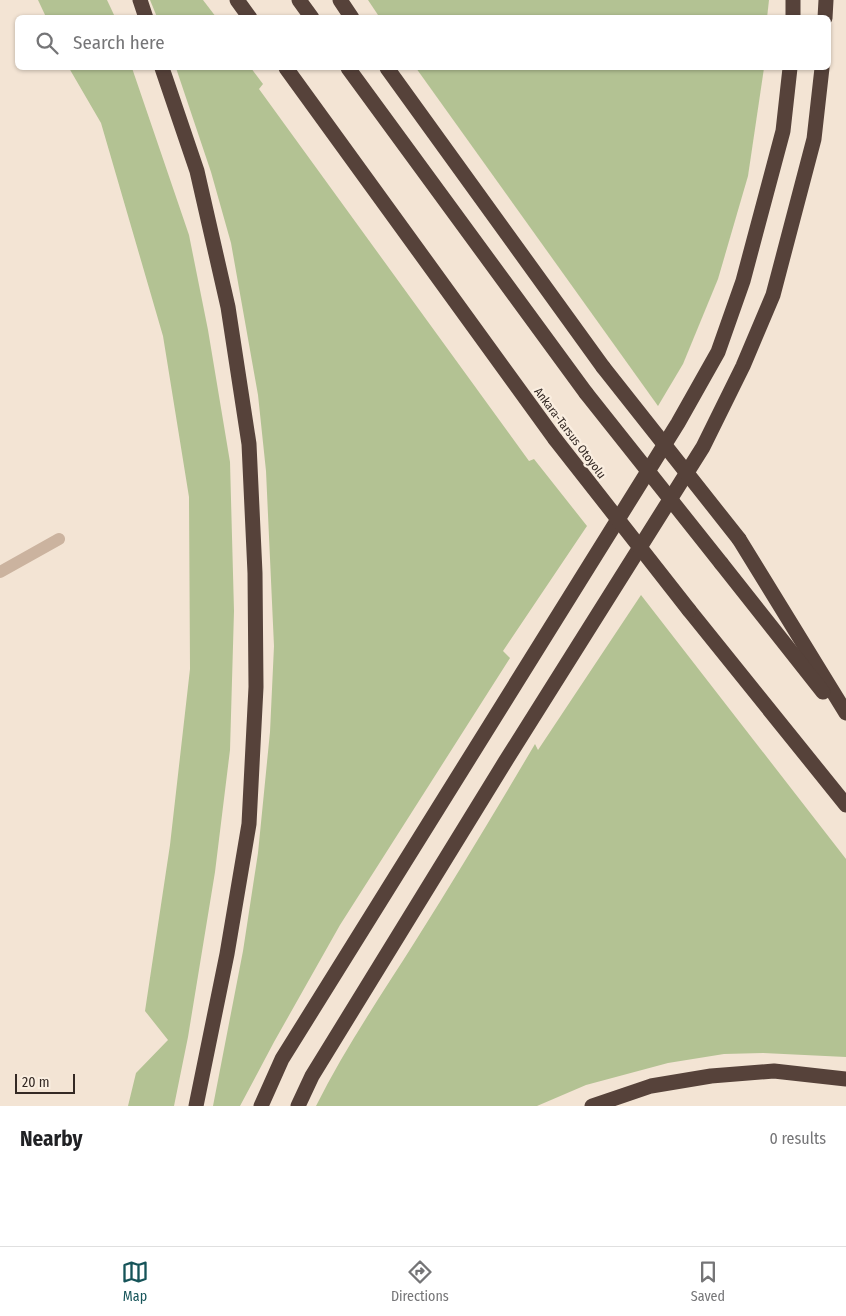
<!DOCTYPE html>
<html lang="en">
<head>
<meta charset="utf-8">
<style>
  :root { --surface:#fff; --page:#f6f6f6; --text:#202124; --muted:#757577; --line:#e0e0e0; --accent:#165459 }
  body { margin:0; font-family:"Fira Sans Condensed",sans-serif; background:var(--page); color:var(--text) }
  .scale { position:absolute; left:15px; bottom:12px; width:60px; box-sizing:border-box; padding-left:5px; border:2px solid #342924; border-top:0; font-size:14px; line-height:18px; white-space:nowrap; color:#342924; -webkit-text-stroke:4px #faeee0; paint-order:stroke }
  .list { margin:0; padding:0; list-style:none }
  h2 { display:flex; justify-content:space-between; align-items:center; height:65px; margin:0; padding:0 20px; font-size:21px }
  h2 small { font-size:16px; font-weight:400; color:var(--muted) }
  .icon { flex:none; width:28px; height:28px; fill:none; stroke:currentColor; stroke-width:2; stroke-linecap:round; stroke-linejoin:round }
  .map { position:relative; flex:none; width:846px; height:1106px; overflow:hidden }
  .search { position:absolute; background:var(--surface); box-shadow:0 1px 4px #0004; left:15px; right:15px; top:15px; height:55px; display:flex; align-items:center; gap:12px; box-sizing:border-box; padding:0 18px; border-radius:8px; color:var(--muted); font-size:19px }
  .sheet { height:140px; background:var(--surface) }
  nav { display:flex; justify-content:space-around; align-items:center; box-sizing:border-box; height:70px; border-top:1px solid var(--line); background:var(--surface); font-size:14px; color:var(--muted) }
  nav a { display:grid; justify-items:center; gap:2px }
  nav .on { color:var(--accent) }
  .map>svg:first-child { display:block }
  .green { fill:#b3c293 }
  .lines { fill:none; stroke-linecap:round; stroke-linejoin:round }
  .minor { stroke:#cbb39f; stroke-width:12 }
  .highway { stroke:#56423a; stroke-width:15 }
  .highway-bridge { stroke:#56423a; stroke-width:15 }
  .labels { text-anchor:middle; stroke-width:4.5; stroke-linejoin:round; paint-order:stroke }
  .street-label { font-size:12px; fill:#342924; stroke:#faeee0 }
</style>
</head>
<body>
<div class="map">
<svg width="846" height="1106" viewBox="0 0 846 1106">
  <rect width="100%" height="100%" fill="#f3e4d4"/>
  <g class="green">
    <polygon points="38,0 107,0 115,17 46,17"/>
    <polygon points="150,0 203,0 216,17 157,17"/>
    <polygon points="368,0 769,0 767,18 380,18"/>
    <polygon points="69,68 132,68 189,235 208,330 230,462 234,611 230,750 215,872 188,1037 174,1106 128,1106 136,1073 168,1040 145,1011 170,845 190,669 189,497 163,336 101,123"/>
    <polygon points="176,68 251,68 263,84 259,89 529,461 534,459 587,526 503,651 510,658 340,925 274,1042 240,1106 213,1106 243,951 258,853 270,732 274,646 266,471 258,395 231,243 211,172"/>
    <polygon points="416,68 764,68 748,176 718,279 683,364 658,406"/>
    <path d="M641,595L846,859V1057L763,1053L724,1054L668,1063L586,1085L537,1106H316C345,1048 382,994 416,940C457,875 496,810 535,744L538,750Z"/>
  </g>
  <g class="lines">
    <polyline class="minor" points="0,572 59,539"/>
    <g class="highway">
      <polyline points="140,0 146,18"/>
      <polyline points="237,0 250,18"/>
      <polyline points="299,0 312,18"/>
      <polyline points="340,0 352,18"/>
      <polyline points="793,18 793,0"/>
      <polyline points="825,18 826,0"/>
      <polyline points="162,68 197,171 228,307 249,444 255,573 256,687 249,824 227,954 196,1106"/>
      <polyline points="286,68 555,439"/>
      <polyline points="348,68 586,393"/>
      <polyline points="387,68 603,367"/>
      <polyline points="739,539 846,713"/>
      <polyline points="721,563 823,692"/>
      <polyline points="689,610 846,805"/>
      <polyline points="261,1106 282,1059 678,423 718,352 743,281 783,131 790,68"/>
      <polyline points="298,1106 312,1076 505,762 703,447 743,366 773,295 814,139 822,68"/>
      <polyline points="592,1106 651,1086 711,1076 774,1071 846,1079"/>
    </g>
    <g class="highway-bridge">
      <polyline points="603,367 739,539"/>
      <polyline points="586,393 721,563"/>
      <polyline points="555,439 689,610"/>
    </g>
  </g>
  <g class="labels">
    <g class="street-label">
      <text transform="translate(570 433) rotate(53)" y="4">Ankara-Tarsus Otoyolu</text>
    </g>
  </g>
</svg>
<div class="scale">20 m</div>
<div class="search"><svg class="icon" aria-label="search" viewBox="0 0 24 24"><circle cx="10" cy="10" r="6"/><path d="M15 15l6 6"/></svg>Search here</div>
</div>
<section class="sheet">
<h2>Nearby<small>0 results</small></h2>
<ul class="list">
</ul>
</section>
<nav>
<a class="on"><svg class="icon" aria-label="map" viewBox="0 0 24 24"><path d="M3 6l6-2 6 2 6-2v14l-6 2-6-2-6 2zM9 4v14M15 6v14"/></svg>Map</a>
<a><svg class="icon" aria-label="directions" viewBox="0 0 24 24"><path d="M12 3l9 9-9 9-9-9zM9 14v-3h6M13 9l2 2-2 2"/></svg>Directions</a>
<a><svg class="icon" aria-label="saved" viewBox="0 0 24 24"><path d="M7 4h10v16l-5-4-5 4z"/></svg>Saved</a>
</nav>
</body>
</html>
